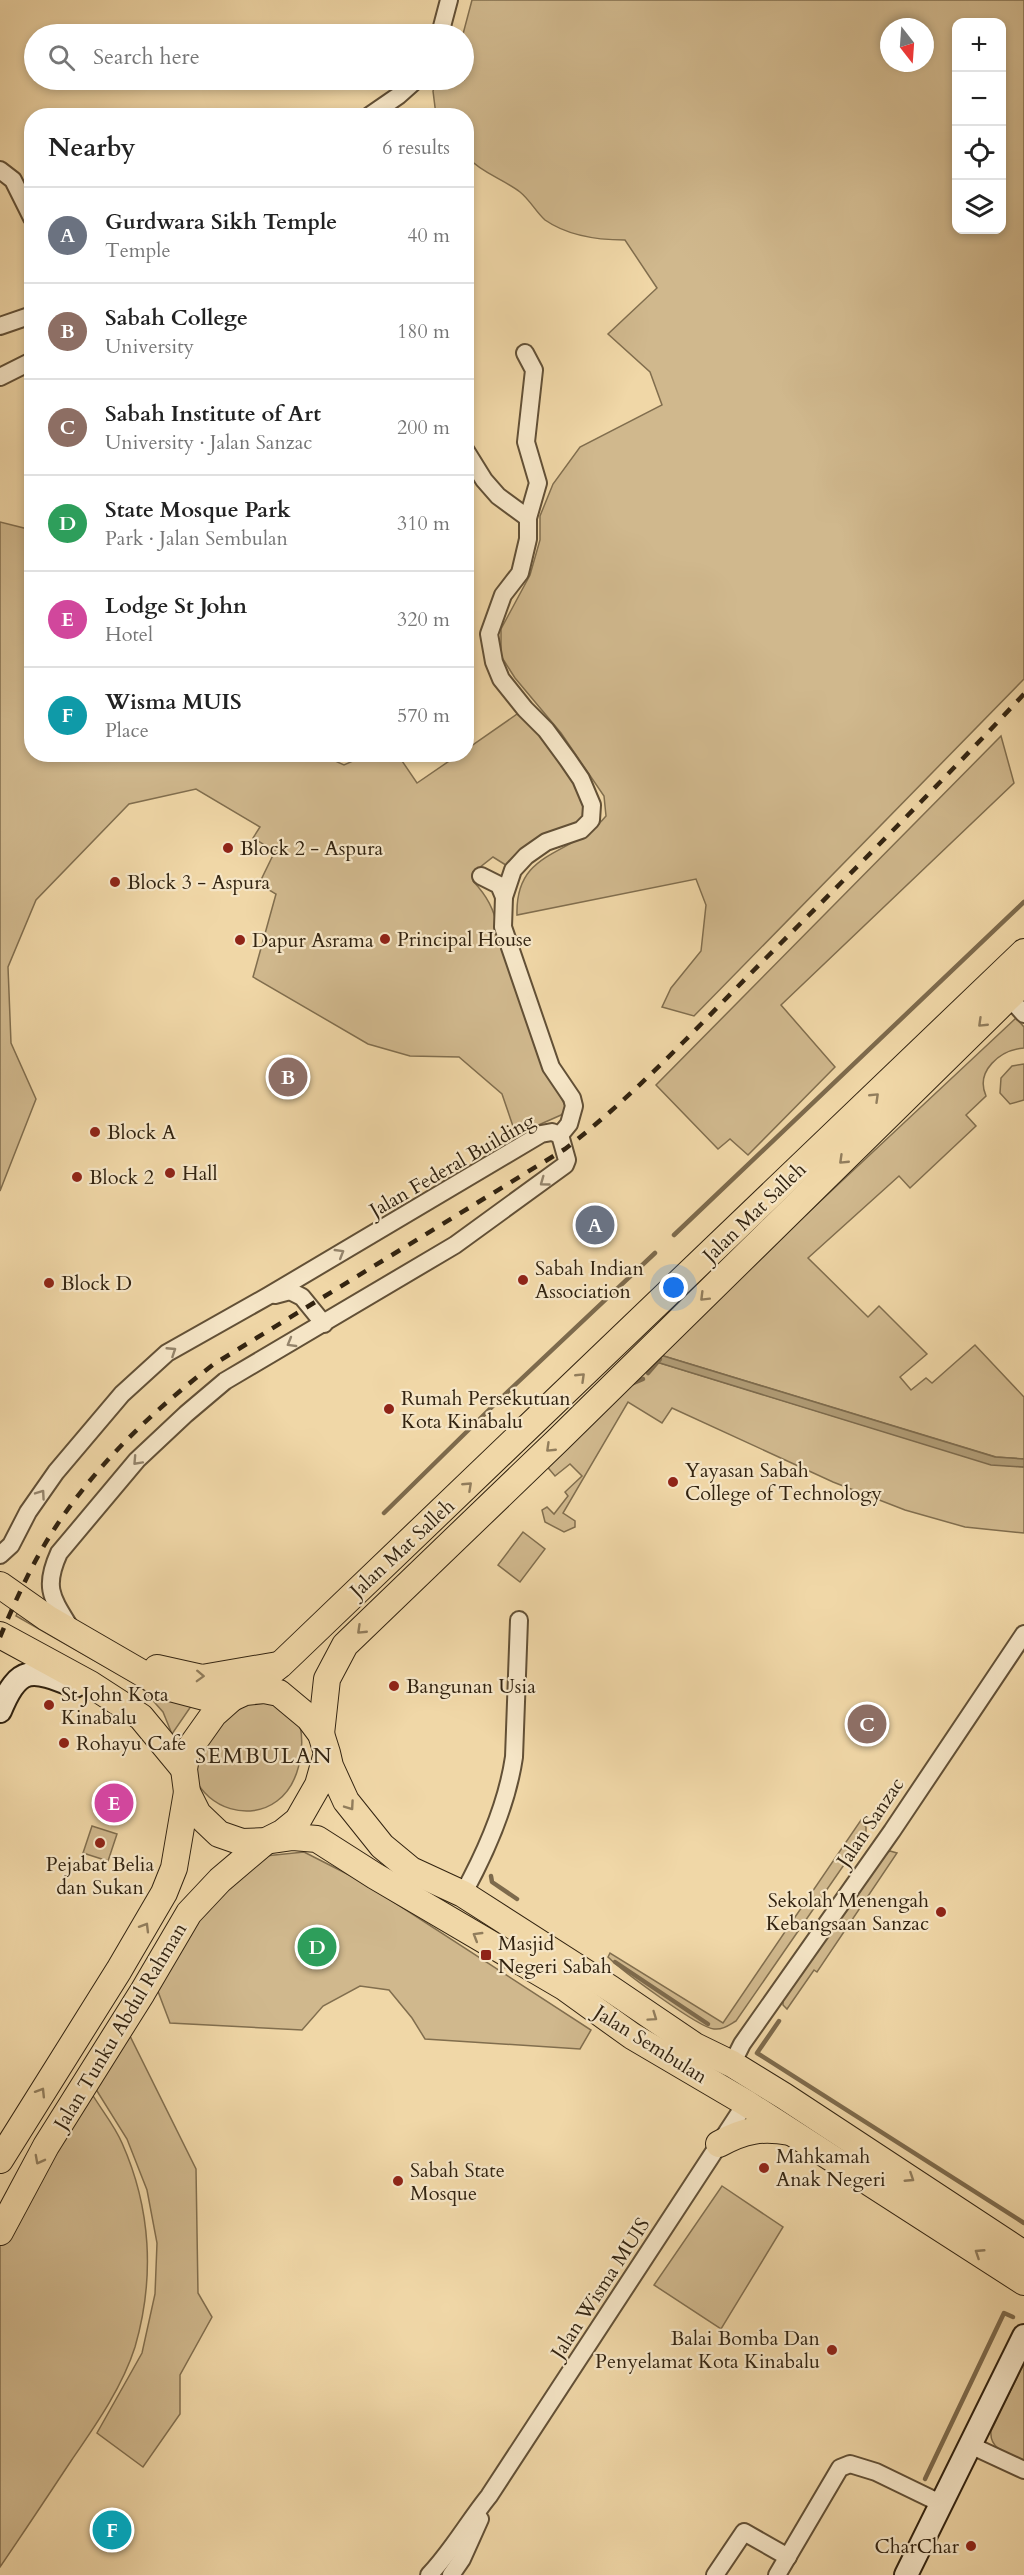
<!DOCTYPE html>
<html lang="en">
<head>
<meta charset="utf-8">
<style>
  :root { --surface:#fff; --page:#f6f6f6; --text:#222; --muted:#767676; --line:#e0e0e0; --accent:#d93025 }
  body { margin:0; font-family:Cardo,serif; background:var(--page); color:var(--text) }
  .controls { position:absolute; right:18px; top:18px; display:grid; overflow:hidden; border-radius:12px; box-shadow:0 3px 9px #0003 }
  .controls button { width:54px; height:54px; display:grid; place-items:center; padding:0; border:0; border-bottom:2px solid var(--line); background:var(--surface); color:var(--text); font:30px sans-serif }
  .compass { position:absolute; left:880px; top:18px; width:54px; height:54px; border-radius:50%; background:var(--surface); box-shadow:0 3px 9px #0003; rotate:163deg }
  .you { position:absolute; left:674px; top:1288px; width:21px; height:21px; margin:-15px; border:4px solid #fff; border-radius:50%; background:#1a73e8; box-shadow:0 0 0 9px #1a73e833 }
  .badge { display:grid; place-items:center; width:39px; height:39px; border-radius:50%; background:var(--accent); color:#fff; font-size:20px; font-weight:700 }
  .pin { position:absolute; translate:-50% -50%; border:3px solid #fff; box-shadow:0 2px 6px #0006 }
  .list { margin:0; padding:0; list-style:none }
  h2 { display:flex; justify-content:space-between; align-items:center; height:78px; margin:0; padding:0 24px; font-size:26px }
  h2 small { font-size:20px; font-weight:400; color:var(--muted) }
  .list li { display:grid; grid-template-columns:39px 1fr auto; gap:18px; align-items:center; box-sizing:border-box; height:96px; padding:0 24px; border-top:2px solid var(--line) }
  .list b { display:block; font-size:22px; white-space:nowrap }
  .list p { margin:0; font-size:20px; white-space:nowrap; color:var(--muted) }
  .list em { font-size:20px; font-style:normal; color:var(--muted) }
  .icon { flex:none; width:33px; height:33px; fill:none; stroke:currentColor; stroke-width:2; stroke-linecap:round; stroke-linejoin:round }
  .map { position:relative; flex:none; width:1024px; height:2575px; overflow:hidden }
  .search { position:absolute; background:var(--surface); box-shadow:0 3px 9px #0003; left:24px; top:24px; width:450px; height:66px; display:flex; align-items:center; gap:15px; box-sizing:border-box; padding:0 21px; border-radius:33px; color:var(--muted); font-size:22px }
  .panel { position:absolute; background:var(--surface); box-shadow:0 3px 9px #0003; left:24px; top:108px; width:450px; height:654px; border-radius:24px }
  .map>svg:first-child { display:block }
  .green { fill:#d0b88d; stroke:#816e4e; stroke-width:1.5; fill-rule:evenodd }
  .water { fill:#af9a74; stroke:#7d6a4c; stroke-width:1.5 }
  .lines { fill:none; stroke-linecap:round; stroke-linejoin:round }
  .stream { stroke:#7d6a4c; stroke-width:4.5 }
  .street-casing { stroke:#625036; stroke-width:20 }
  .secondary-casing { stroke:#322310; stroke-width:26 }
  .primary-casing { stroke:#322310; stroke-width:28 }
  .street { stroke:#f5e5c6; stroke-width:16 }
  .secondary { stroke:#f5e5c6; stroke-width:22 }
  .primary { stroke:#f0d7a7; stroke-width:26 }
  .rail { stroke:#322310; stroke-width:4.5; stroke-dasharray:10 10; stroke-linecap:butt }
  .oneway { stroke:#917d5c }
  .oneway2 { stroke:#94846b }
  .poi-dot { fill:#8f2418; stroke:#f5e5c6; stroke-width:2 }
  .labels { text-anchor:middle; stroke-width:4.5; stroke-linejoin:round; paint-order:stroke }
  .poi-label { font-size:20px; fill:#322310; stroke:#f5e5c6; text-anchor:start }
  .street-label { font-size:20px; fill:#322310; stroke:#f5e5c6 }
  .quarter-label { font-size:22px; letter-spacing:1.5px; fill:#322310; stroke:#f5e5c6 }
</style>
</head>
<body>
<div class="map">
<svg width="1024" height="2575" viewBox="0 0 1024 2575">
  <rect width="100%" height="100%" fill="#f0d7a7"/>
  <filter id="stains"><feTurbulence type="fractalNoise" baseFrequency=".00333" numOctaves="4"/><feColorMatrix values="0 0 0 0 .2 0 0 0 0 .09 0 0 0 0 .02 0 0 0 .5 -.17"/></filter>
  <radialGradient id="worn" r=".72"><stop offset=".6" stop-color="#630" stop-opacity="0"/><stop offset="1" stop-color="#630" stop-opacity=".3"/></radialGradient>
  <g class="green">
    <path d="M472,0H1024V679L694,1016L662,1007L671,988L701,951L706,905L696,879L517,915C515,848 573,857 606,816L604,796L561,733L515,678L501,656V629L530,575L540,540V516L553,484L580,447L662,405L650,372L608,334L657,288L625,240C598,240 568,236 545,220C536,212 530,200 520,192C503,179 482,173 467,157L466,116L436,115L433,91L437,80H464L463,34ZM956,22H1002V230H956ZM889,27H925V63H889Z"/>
    <path d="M31,521L32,754H320L344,765L366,755H398L417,783L458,755L466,754L467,749L520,712C541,736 589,785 586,818L509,867L493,857L479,868L473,881C487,896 494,909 498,929L545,1068L567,1109L561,1115L516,1135L502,1094L459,1057L410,1056L368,1044L253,977L276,894L259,884L275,851L253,838L260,827L196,789L129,804L36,900L8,967L11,1043L36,1099L0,1191V522L28,529Z"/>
    <polygon points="1001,736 1014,783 781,1005 835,1067 748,1155 730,1139 718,1149 656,1085"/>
    <path d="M1016,1018L1024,1027V1048C1000,1050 975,1071 986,1096L966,1115L976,1126L910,1188L899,1176L808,1258L868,1317L879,1306L927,1354L900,1377L911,1390L926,1378L932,1383L975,1345L1024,1397V1459L996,1457L657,1354Z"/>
    <polygon points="1024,1064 1024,1100 1010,1104 1000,1093 1001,1078 1012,1066"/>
    <polygon points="650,1360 991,1464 1024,1467 1024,1533 965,1527 905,1510 833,1482 672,1408 662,1423 628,1402 563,1513 575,1521 575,1527 564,1532 545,1522 542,1510 547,1507 554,1514 568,1496 565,1492 582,1476 570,1464 555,1476 544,1463"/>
    <polygon points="523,1532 545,1549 520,1582 498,1565"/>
    <polygon points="20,1607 196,1699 172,1734 163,1712 141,1687 16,1616"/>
    <path d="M262,1693L300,1725C305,1750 299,1785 277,1801C249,1822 208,1808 195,1778L200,1731Z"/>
    <path d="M861,1820L866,1827V1833L736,2021C729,2025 723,2030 714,2029C699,2028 621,1970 608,1957L610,1953L723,2023Z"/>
    <polygon points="92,1826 117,1834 108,1861 83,1853"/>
    <polygon points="890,1851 897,1853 817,1972 814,1970 787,2009 783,2005 783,2000 884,1854"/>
    <polygon points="304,1852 363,1882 591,2030 580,2049 425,2039 412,2018 389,1990 360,1986 323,2006 302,2030 170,2023 151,1973 203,1897 265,1856"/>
    <polygon points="127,2030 196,2169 198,2293 212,2317 180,2375 180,2414 143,2467 97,2433 142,2353 155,2294 157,2243 147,2190 127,2139 92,2083"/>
    <path d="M89,2089C99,2107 114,2124 122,2143C151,2208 155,2278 135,2347C122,2388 95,2426 71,2461C47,2497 24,2532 0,2567V2245Z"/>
    <polygon points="722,2186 783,2227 721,2329 654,2285"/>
    <path d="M1024,2363V2461C1009,2454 989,2450 991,2431Z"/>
  </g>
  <polygon class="water" points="657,1354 995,1457 1024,1459 1024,1467 991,1465 650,1360"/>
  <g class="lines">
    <g class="stream">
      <polyline points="674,1235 1024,902"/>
      <polyline points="648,1373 660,1359"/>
      <polyline points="631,1384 643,1379"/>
      <polyline points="384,1513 499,1400 655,1253"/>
      <polyline points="491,1876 492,1882 517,1899"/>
      <polyline points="615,1962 708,2024"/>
      <polyline points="779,2021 757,2053 1024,2223"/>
      <polyline points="925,2479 1004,2313 1013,2317"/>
    </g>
    <g class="street-casing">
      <g id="street">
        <polyline points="440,34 449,0"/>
        <polyline points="369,116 398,96 416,80"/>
        <polyline points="0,170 13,180 32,218"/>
        <polyline points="0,326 32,315"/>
        <polyline points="525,353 534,370 526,442 538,483 528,518 528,539 520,573 503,595 489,634 494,662 501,679 525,709 546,730 568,760 581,779 592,805 591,820 581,830 546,842 526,856 513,870 504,897 503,927 551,1067 572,1098 574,1106 569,1124 560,1135"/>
        <polyline points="0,377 32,361"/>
        <polyline points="466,451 484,480 498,496 528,518"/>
        <polyline points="481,876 499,885 504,897"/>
        <polyline points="1009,997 1024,1014"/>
        <polyline points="275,1295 290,1291 302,1297 324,1324"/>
        <polyline points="0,1555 11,1545 28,1512 56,1472 122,1394 167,1353 268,1296 541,1134 552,1132 560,1135"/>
        <path d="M71,1629C52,1598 43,1588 59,1553L137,1460L186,1414L225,1381L455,1245L565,1165L567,1160L560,1135"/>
        <path d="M463,1894C486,1852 507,1805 514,1757L519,1620"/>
        <polyline points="732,2064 742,2044 892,1831 1024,1634"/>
        <polyline points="970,2445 1024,2470"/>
        <path d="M429,2575C452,2551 468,2522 489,2496L746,2103"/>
        <polyline points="451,2575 462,2559 480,2519"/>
        <polyline points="715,2575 744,2532 788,2557"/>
        <polyline points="777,2575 840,2468 850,2464 876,2472 940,2503"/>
      </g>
    </g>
    <g class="secondary-casing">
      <g id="secondary">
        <path d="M0,1711C19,1664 32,1669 75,1686"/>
        <polyline points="906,2575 1024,2336"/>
      </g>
    </g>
    <g class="primary-casing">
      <g id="primary">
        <polyline points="0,1585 47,1618 166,1687 204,1697 232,1698"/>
        <polyline points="0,1635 90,1684 141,1717 184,1769"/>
        <polyline points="157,1668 202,1678 278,1665"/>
        <polyline points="245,1692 280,1665 1024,952"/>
        <polyline points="321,1734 327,1679 345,1645 558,1440 1024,982"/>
        <polyline points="327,1753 318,1785 298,1820 282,1833 266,1841 242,1842 219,1834 198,1814 187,1792 184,1769 187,1752 214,1714 232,1698 245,1692 264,1690 279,1693 309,1718 321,1734 327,1753 330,1766 346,1801 382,1846 411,1870 463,1894 611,1989 695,2046 732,2064 784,2096 1024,2254"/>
        <polyline points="272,1840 293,1837 317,1839 375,1876 564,1987 632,2036 746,2103 1024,2282"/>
        <path d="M719,2144C744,2130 762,2127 790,2132"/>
        <polyline points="0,2160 119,1970 164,1893 174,1868 187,1792"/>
        <polyline points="0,2232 46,2146 142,1993 189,1913 220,1880 266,1841"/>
      </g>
    </g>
    <use href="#street" class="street"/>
    <use href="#secondary" class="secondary"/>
    <use href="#primary" class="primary"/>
    <path class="rail" d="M0,1637C15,1602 32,1563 53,1531C95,1466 152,1411 214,1364L565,1149C638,1093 701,1023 766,958C853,871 940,784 1024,694"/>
  </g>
  <defs><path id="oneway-chevron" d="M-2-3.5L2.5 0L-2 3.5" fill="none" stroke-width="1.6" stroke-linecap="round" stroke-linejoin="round" transform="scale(1.5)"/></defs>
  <g class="oneway">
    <use href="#oneway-chevron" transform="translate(982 1023) rotate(136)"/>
    <use href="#oneway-chevron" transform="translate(875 1097) rotate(-44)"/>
    <use href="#oneway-chevron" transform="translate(843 1160) rotate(136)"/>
    <use href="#oneway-chevron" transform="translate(704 1297) rotate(135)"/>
    <use href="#oneway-chevron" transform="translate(581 1377) rotate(-44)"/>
    <use href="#oneway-chevron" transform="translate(550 1448) rotate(136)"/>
    <use href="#oneway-chevron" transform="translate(468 1486) rotate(-43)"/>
    <use href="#oneway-chevron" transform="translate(361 1630) rotate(136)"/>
    <use href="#oneway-chevron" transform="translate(200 1676) rotate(2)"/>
    <use href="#oneway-chevron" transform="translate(350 1806) rotate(55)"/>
    <use href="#oneway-chevron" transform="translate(145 1927) rotate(-59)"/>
    <use href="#oneway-chevron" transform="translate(477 1936) rotate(-149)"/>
    <use href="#oneway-chevron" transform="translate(653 2017) rotate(35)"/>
    <use href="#oneway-chevron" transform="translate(41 2092) rotate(-58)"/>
    <use href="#oneway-chevron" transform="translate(39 2160) rotate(118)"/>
    <use href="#oneway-chevron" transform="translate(910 2178) rotate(33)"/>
    <use href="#oneway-chevron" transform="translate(979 2253) rotate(-147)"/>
  </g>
  <g class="oneway2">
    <use href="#oneway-chevron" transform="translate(544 1182) rotate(144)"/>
    <use href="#oneway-chevron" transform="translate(340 1253) rotate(-31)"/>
    <use href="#oneway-chevron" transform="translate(291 1343) rotate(150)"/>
    <use href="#oneway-chevron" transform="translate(172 1351) rotate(-33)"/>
    <use href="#oneway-chevron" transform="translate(137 1461) rotate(133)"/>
    <use href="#oneway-chevron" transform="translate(41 1494) rotate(-55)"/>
  </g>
  <g class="poi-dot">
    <circle cx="228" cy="848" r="6"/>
    <circle cx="115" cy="882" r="6"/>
    <circle cx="385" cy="939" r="6"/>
    <circle cx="240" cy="940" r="6"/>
    <circle cx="95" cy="1132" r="6"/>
    <circle cx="170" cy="1173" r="6"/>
    <circle cx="77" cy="1177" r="6"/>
    <circle cx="523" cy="1280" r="6"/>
    <circle cx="49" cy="1283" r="6"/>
    <circle cx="389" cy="1409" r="6"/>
    <circle cx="673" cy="1482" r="6"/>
    <circle cx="394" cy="1686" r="6"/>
    <circle cx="49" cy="1705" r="6"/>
    <circle cx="64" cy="1743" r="6"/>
    <circle cx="100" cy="1843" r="6"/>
    <circle cx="941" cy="1912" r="6"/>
    <rect x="480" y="1949" width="12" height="12" rx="3"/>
    <circle cx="764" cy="2168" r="6"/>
    <circle cx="398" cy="2181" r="6"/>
    <circle cx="832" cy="2350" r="6"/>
    <circle cx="971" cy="2546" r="6"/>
  </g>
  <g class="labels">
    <g class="poi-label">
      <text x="240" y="855">Block 2 - Aspura</text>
      <text x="127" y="889">Block 3 - Aspura</text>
      <text x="397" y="946">Principal House</text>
      <text x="252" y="947">Dapur Asrama</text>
      <text x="107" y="1139">Block A</text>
      <text x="182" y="1180">Hall</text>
      <text x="89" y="1184">Block 2</text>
      <text x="535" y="1275">Sabah Indian<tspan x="535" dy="23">Association</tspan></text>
      <text x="61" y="1290">Block D</text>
      <text x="401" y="1405">Rumah Persekutuan<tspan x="401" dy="23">Kota Kinabalu</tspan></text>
      <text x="685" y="1477">Yayasan Sabah<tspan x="685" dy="23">College of Technology</tspan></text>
      <text x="406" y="1693">Bangunan Usia</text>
      <text x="61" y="1701">St John Kota<tspan x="61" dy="23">Kinabalu</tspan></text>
      <text x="76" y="1750">Rohayu Cafe</text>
      <text x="100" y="1871" text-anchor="middle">Pejabat Belia<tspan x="100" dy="23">dan Sukan</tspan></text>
      <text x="929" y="1907" text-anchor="end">Sekolah Menengah<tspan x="929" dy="23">Kebangsaan Sanzac</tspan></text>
      <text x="498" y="1950">Masjid<tspan x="498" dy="23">Negeri Sabah</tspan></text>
      <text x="776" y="2163">Mahkamah<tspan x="776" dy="23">Anak Negeri</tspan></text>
      <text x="410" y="2177">Sabah State<tspan x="410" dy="23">Mosque</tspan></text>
      <text x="820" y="2345" text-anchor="end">Balai Bomba Dan<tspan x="820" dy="23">Penyelamat Kota Kinabalu</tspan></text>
      <text x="959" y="2553" text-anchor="end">CharChar</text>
    </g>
    <g class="street-label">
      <text transform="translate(452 1165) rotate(-30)" y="7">Jalan Federal Building</text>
      <text transform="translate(754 1212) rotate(-44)" y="7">Jalan Mat Salleh</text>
      <text transform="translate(402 1548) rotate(-43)" y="7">Jalan Mat Salleh</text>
      <text transform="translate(870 1822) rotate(-56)" y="7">Jalan Sanzac</text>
      <text transform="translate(120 2026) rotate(-59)" y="7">Jalan Tunku Abdul Rahman</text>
      <text transform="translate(651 2044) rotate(32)" y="7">Jalan Sembulan</text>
      <text transform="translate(600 2288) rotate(-57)" y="7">Jalan Wisma MUIS</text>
    </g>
    <g class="quarter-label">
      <text x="264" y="1763">SEMBULAN</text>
    </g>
  </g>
  <rect width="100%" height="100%" filter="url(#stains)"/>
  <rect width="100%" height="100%" fill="url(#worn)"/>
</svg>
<div class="controls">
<button>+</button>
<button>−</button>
<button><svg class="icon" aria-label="locate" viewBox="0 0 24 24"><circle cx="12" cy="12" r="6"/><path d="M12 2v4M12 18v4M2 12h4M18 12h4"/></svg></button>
<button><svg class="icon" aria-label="layers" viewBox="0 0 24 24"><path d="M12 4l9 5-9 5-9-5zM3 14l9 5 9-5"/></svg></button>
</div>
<svg class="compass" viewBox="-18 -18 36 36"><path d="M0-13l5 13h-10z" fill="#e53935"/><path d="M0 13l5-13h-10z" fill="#767676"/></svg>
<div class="you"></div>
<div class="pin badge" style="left:595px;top:1225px;background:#6b7280">A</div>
<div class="pin badge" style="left:288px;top:1077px;background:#8d6e63">B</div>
<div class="pin badge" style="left:867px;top:1724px;background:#8d6e63">C</div>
<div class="pin badge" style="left:317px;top:1947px;background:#2e9e5b">D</div>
<div class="pin badge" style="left:114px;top:1803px;background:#d1479c">E</div>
<div class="pin badge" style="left:112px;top:2530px;background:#0f9aa8">F</div>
<div class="search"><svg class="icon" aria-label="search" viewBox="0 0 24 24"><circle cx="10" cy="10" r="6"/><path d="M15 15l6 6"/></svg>Search here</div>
<section class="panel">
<h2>Nearby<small>6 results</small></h2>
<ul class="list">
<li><span class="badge" style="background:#6b7280">A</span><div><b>Gurdwara Sikh Temple</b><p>Temple</p></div><em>40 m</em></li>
<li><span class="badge" style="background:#8d6e63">B</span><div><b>Sabah College</b><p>University</p></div><em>180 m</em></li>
<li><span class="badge" style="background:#8d6e63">C</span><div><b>Sabah Institute of Art</b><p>University · Jalan Sanzac</p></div><em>200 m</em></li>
<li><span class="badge" style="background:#2e9e5b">D</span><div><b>State Mosque Park</b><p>Park · Jalan Sembulan</p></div><em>310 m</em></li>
<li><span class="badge" style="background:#d1479c">E</span><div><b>Lodge St John</b><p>Hotel</p></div><em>320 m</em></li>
<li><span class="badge" style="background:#0f9aa8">F</span><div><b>Wisma MUIS</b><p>Place</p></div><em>570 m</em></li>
</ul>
</section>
</div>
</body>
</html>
